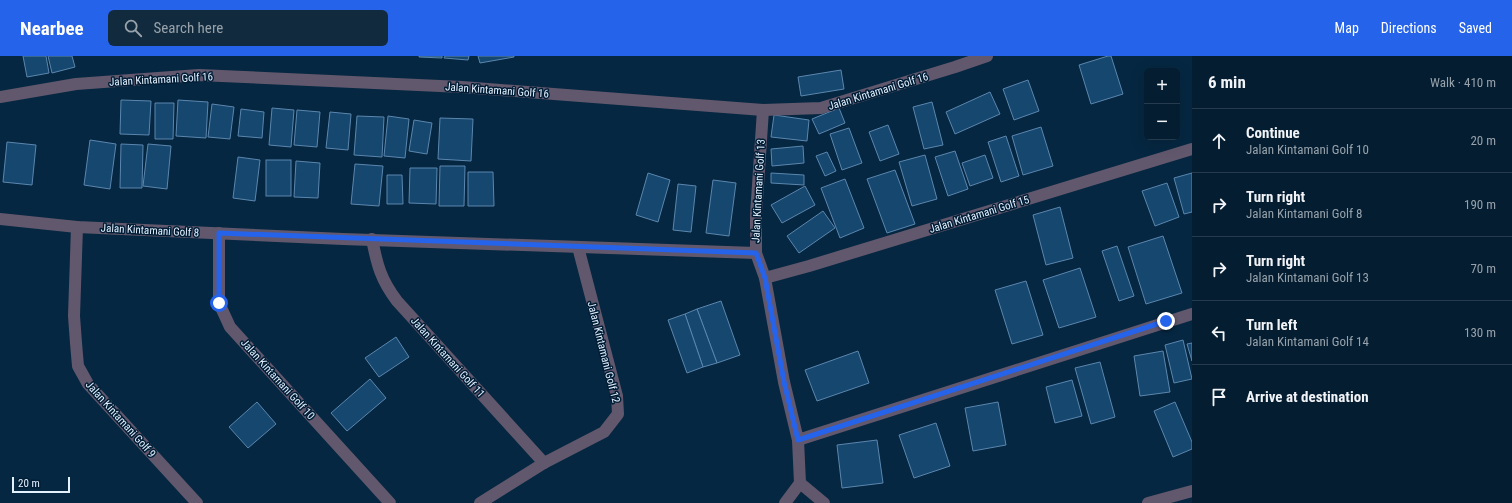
<!DOCTYPE html>
<html lang="en">
<head>
<meta charset="utf-8">
<style>
  :root { --surface:#041d31; --page:#122a3d; --text:#f1f3f6; --muted:#97a2ab; --line:#253b4d; --accent:#2563eb }
  body { margin:0; font-family:"Roboto Condensed",sans-serif; background:var(--page); color:var(--text) }
  .controls { position:absolute; right:12px; top:12px; display:grid; overflow:hidden; border-radius:6px; box-shadow:0 4px 16px #0002 }
  .controls button { width:36px; height:36px; display:grid; place-items:center; padding:0; border:0; border-bottom:1px solid var(--line); background:var(--surface); color:var(--text); font:20px sans-serif }
  .scale { position:absolute; left:12px; bottom:10px; width:58px; box-sizing:border-box; padding-left:4px; border:2px solid #e3f1fe; border-top:0; font-size:11px; line-height:14px; white-space:nowrap; color:#e3f1fe; -webkit-text-stroke:3px #001d36; paint-order:stroke }
  .stop { position:absolute; width:12px; height:12px; margin:-9px; border:3px solid #2563eb; border-radius:50%; background:#fff }
  .stop.end { background:#2563eb; border-color:#fff; box-shadow:0 1px 4px #0008 }
  .list { margin:0; padding:0; list-style:none }
  h2 { display:flex; justify-content:space-between; align-items:center; height:52px; margin:0; padding:0 16px; font-size:17px }
  h2 small { font-size:13px; font-weight:400; color:var(--muted) }
  .list li { display:grid; grid-template-columns:26px 1fr auto; gap:12px; align-items:center; box-sizing:border-box; height:64px; padding:0 16px; border-top:1px solid var(--line) }
  .list b { display:block; font-size:15px; white-space:nowrap }
  .list p { margin:0; font-size:13px; white-space:nowrap; color:var(--muted) }
  .list em { font-size:13px; font-style:normal; color:var(--muted) }
  .icon { flex:none; width:22px; height:22px; fill:none; stroke:currentColor; stroke-width:2; stroke-linecap:round; stroke-linejoin:round }
  .map { position:relative; flex:none; width:1192px; height:447px; overflow:hidden }
  header { display:flex; align-items:center; gap:24px; box-sizing:border-box; height:56px; padding:0 20px; background:var(--accent); color:#fff }
  header strong { font-size:19px }
  nav { display:flex; gap:22px; margin-inline-start:auto; font-size:14px }
  .search { width:280px; height:36px; background:var(--page); display:flex; align-items:center; gap:10px; box-sizing:border-box; padding:0 14px; border-radius:6px; color:var(--muted); font-size:15px }
  main { display:flex }
  aside { flex:1; background:var(--surface) }
  .map>svg:first-child { display:block }
  .building { fill:#16476f; stroke:#5b86ae }
  .lines { fill:none; stroke-linecap:round; stroke-linejoin:round }
  .minor { stroke:#62586d; stroke-width:12 }
  .route { stroke:#2563eb; stroke-width:5 }
  .labels { text-anchor:middle; stroke-width:3; stroke-linejoin:round; paint-order:stroke }
  .street-label { font-size:11px; fill:#e3f1fe; stroke:#001d36 }
</style>
</head>
<body>
<header>
<strong>Nearbee</strong>
<div class="search"><svg class="icon" aria-label="search" viewBox="0 0 24 24"><circle cx="10" cy="10" r="6"/><path d="M15 15l6 6"/></svg>Search here</div>
<nav><a>Map</a><a>Directions</a><a>Saved</a></nav>
</header>
<main>
<div class="map">
<svg width="1192" height="447" viewBox="0 0 1192 447">
  <rect width="100%" height="100%" fill="#062741"/>
  <g class="building">
    <polygon points="23,0 46,0 49,17 27,21"/>
    <polygon points="48,0 72,0 75,11 52,17"/>
    <polygon points="419,0 442,0 442,2 419,1"/>
    <polygon points="445,0 469,0 468,4 444,2"/>
    <polygon points="478,0 514,0 514,1 480,7"/>
    <polygon points="1108,0 1111,0 1123,38 1091,48 1079,9"/>
    <polygon points="841,14 844,33 801,40 798,21"/>
    <polygon points="1028,24 1039,55 1014,64 1003,33"/>
    <polygon points="990,36 1000,58 955,78 946,56"/>
    <polygon points="121,44 151,45 149,79 120,78"/>
    <polygon points="178,44 208,46 206,82 176,80"/>
    <polygon points="932,46 943,89 924,93 913,51"/>
    <polygon points="155,47 174,47 173,83 155,83"/>
    <polygon points="212,48 234,51 230,83 208,81"/>
    <polygon points="272,52 294,54 291,91 269,89"/>
    <polygon points="839,52 845,67 819,78 812,63"/>
    <polygon points="241,53 264,56 262,82 238,80"/>
    <polygon points="297,54 320,56 317,91 294,89"/>
    <polygon points="330,56 351,58 348,94 326,92"/>
    <polygon points="774,59 809,64 807,85 771,81"/>
    <polygon points="357,60 384,61 382,101 354,99"/>
    <polygon points="388,60 409,63 405,102 384,100"/>
    <polygon points="440,62 473,63 471,105 438,103"/>
    <polygon points="414,64 432,67 427,98 409,95"/>
    <polygon points="888,69 899,98 880,105 869,76"/>
    <polygon points="1041,71 1053,110 1023,119 1012,80"/>
    <polygon points="849,72 862,107 842,114 830,78"/>
    <polygon points="1006,80 1019,120 1001,126 988,86"/>
    <polygon points="90,84 116,88 110,133 84,129"/>
    <polygon points="7,86 36,89 32,129 3,126"/>
    <polygon points="121,88 143,89 142,132 120,132"/>
    <polygon points="148,88 171,90 167,133 143,130"/>
    <polygon points="803,90 804,107 772,110 771,93"/>
    <polygon points="955,95 968,133 948,140 935,101"/>
    <polygon points="827,96 836,115 825,120 816,100"/>
    <polygon points="925,99 937,143 912,150 899,106"/>
    <polygon points="985,99 993,122 970,130 962,107"/>
    <polygon points="238,101 260,104 255,145 233,142"/>
    <rect x="266" y="104" width="25" height="36"/>
    <polygon points="296,105 320,107 318,142 294,141"/>
    <polygon points="355,108 383,110 379,150 351,148"/>
    <polygon points="440,110 465,110 464,150 439,150"/>
    <polygon points="410,112 437,112 436,148 409,147"/>
    <polygon points="895,114 915,168 887,177 867,123"/>
    <polygon points="468,116 493,116 494,150 468,150"/>
    <polygon points="648,117 670,124 658,166 636,159"/>
    <polygon points="771,117 804,119 804,129 771,127"/>
    <polygon points="1192,117 1192,156 1184,158 1174,122"/>
    <polygon points="387,119 402,119 403,148 387,148"/>
    <polygon points="845,123 864,172 840,182 821,132"/>
    <polygon points="713,124 736,127 729,180 706,177"/>
    <polygon points="1167,127 1179,161 1155,170 1142,135"/>
    <polygon points="678,128 696,130 691,176 673,174"/>
    <polygon points="805,130 815,149 782,167 771,149"/>
    <polygon points="1060,151 1073,202 1046,209 1033,159"/>
    <polygon points="823,155 835,172 799,197 787,180"/>
    <polygon points="1163,180 1182,237 1146,248 1128,191"/>
    <polygon points="1117,190 1134,240 1119,245 1102,195"/>
    <polygon points="1080,212 1096,261 1059,272 1043,224"/>
    <polygon points="1026,225 1043,279 1012,288 995,234"/>
    <polygon points="721,245 740,299 717,307 697,253"/>
    <polygon points="697,253 717,307 703,311 685,258"/>
    <polygon points="685,258 703,311 687,317 668,264"/>
    <polygon points="396,281 409,301 379,321 365,302"/>
    <polygon points="1183,284 1192,323 1174,327 1165,289"/>
    <polygon points="1192,287 1192,305 1187,288"/>
    <polygon points="858,295 869,327 817,345 805,314"/>
    <polygon points="1163,295 1170,336 1140,340 1134,300"/>
    <polygon points="1100,306 1115,361 1091,368 1075,312"/>
    <polygon points="370,323 386,342 347,375 331,357"/>
    <polygon points="1072,324 1082,360 1055,367 1046,331"/>
    <polygon points="257,346 276,368 248,392 229,371"/>
    <polygon points="998,346 1006,389 973,395 965,352"/>
    <polygon points="1175,346 1192,386 1192,393 1173,401 1154,355"/>
    <polygon points="936,367 950,410 914,422 899,379"/>
    <polygon points="877,384 883,427 842,432 837,389"/>
  </g>
  <g class="lines">
    <g class="minor">
      <polyline points="0,41 76,28 199,19 462,31 763,54 821,52 955,11 987,0"/>
      <polyline points="763,54 756,159 756,197 765,222 784,326 798,384 800,427 785,447"/>
      <polyline points="0,163 77,171 343,183 756,197"/>
      <polyline points="77,171 74,260 76,287 78,310 88,328 197,447"/>
      <polyline points="219,177 219,247 230,271 390,447"/>
      <path d="M372,183C377,209 381,224 397,245L544,407"/>
      <polyline points="765,222 809,210 1192,93"/>
      <polyline points="798,384 1192,258"/>
      <polyline points="800,427 824,447"/>
      <polyline points="480,447 544,407 604,376 618,358 617,340 578,191"/>
      <polyline points="1148,447 1192,435"/>
    </g>
  </g>
  <g class="lines">
    <polyline class="route" points="219,247 219,177 756,197 765,222 784,326 798,384 1166,265"/>
  </g>
  <g class="labels">
    <g class="street-label">
      <text transform="translate(161 23) rotate(-3)" y="4">Jalan Kintamani Golf 16</text>
      <text transform="translate(497 34) rotate(4)" y="4">Jalan Kintamani Golf 16</text>
      <text transform="translate(878 35) rotate(-17)" y="4">Jalan Kintamani Golf 16</text>
      <text transform="translate(758 135) rotate(-87)" y="4">Jalan Kintamani Golf 13</text>
      <text transform="translate(979 158) rotate(-17)" y="4">Jalan Kintamani Golf 15</text>
      <text transform="translate(150 174) rotate(3)" y="4">Jalan Kintamani Golf 8</text>
      <text transform="translate(604 296) rotate(76)" y="4">Jalan Kintamani Golf 12</text>
      <text transform="translate(448 301) rotate(48)" y="4">Jalan Kintamani Golf 11</text>
      <text transform="translate(278 323) rotate(48)" y="4">Jalan Kintamani Golf 10</text>
      <text transform="translate(121 363) rotate(48)" y="4">Jalan Kintamani Golf 9</text>
    </g>
  </g>
</svg>
<div class="controls">
<button>+</button>
<button>−</button>
</div>
<div class="scale">20 m</div>
<div class="stop" style="left:219px;top:247px"></div>
<div class="stop end" style="left:1166px;top:265px"></div>
</div>
<aside>
<h2>6 min<small>Walk · 410 m</small></h2>
<ul class="list">
<li><svg class="icon" aria-label="ahead" viewBox="0 0 24 24"><path d="M12 20V5M6 11l6-6 6 6"/></svg><div><b>Continue</b><p>Jalan Kintamani Golf 10</p></div><em>20 m</em></li>
<li><svg class="icon" aria-label="right" viewBox="0 0 24 24"><path d="M7 20v-9h11M14 6l5 5-5 5"/></svg><div><b>Turn right</b><p>Jalan Kintamani Golf 8</p></div><em>190 m</em></li>
<li><svg class="icon" aria-label="right" viewBox="0 0 24 24"><path d="M7 20v-9h11M14 6l5 5-5 5"/></svg><div><b>Turn right</b><p>Jalan Kintamani Golf 13</p></div><em>70 m</em></li>
<li><svg class="icon" aria-label="left" viewBox="0 0 24 24"><path d="M17 20v-9H6M10 6l-5 5 5 5"/></svg><div><b>Turn left</b><p>Jalan Kintamani Golf 14</p></div><em>130 m</em></li>
<li><svg class="icon" aria-label="arrive" viewBox="0 0 24 24"><path d="M6 21V4h12l-3 4 3 4H6"/></svg><div><b>Arrive at destination</b></div></li>
</ul>
</aside>
</main>
</body>
</html>
